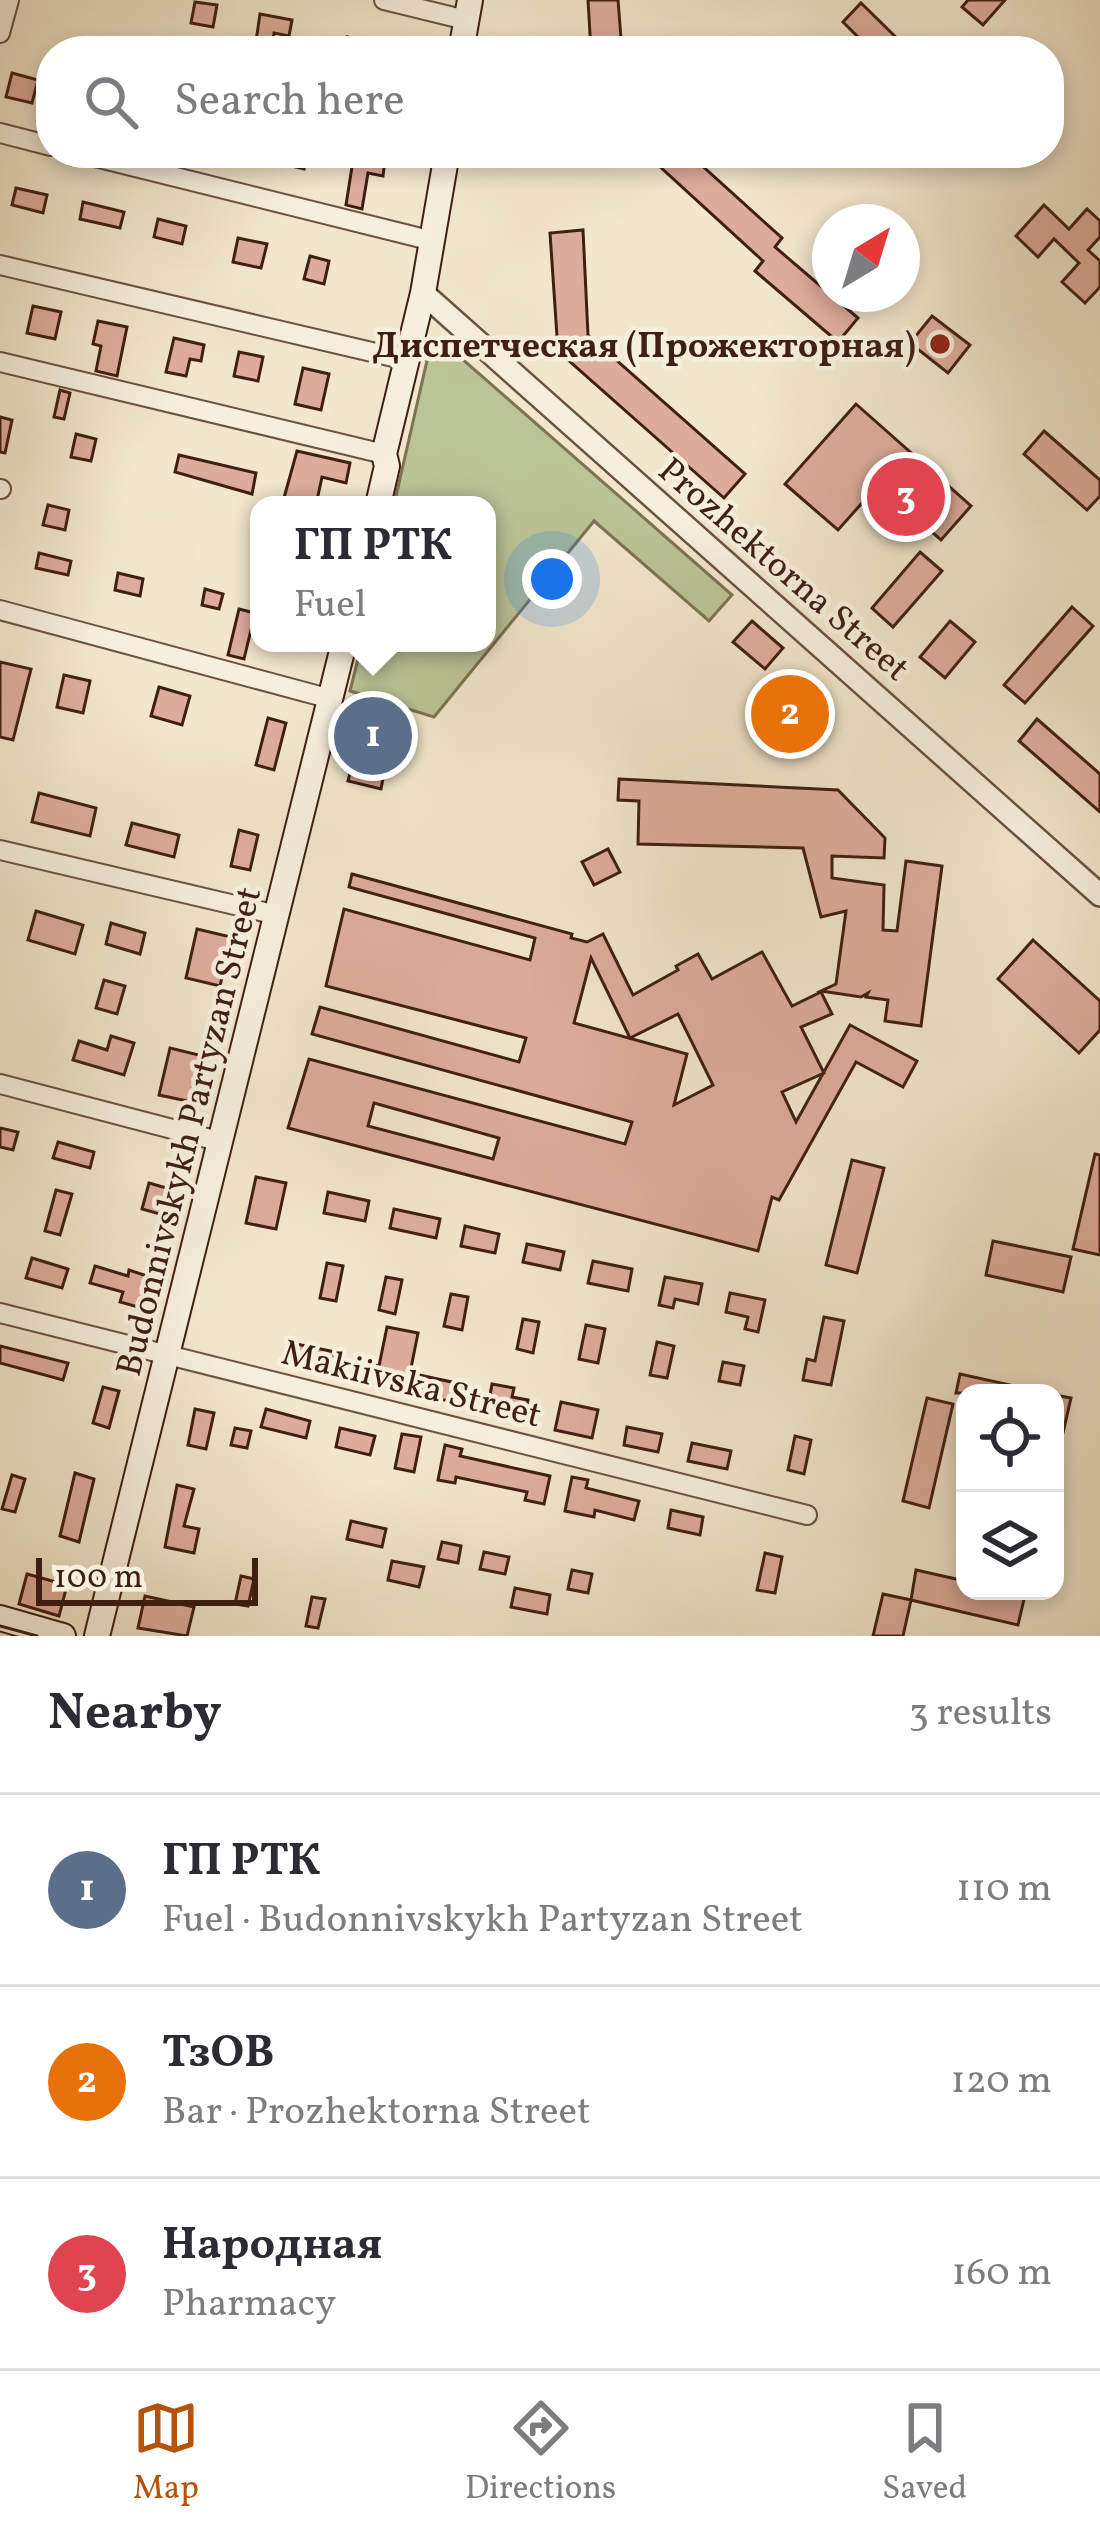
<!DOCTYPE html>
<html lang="en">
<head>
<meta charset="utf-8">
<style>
  :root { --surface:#fff; --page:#f7f7f7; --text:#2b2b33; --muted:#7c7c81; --line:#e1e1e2; --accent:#b45309 }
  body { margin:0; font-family:Vollkorn,serif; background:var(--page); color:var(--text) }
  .controls { position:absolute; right:36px; bottom:36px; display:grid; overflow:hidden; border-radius:24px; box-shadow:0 6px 18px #0003 }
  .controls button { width:108px; height:108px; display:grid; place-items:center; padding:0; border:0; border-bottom:3px solid var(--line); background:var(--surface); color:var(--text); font:60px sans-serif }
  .compass { position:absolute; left:812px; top:204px; width:108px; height:108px; border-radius:50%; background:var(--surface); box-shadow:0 6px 18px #0003; rotate:38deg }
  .scale { position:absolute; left:36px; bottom:30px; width:222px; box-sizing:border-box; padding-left:12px; border:6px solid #401f13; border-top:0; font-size:33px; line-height:42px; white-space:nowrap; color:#401f13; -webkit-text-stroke:9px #f7efde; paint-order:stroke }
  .you { position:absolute; left:552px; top:579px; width:42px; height:42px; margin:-30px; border:9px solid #fff; border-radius:50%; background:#1a73e8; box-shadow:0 0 0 18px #1a73e833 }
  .badge { display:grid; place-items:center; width:78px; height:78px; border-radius:50%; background:var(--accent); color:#fff; font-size:39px; font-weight:700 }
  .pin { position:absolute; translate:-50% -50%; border:6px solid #fff; box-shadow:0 3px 12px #0006 }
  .popup { position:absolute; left:250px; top:496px; width:246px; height:156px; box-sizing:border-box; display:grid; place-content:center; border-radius:24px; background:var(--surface); filter:drop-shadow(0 3px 9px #0005); font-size:39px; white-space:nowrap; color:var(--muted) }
  .popup b { font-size:45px; color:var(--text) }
  .popup::after { content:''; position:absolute; left:50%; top:100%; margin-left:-24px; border:24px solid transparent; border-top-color:var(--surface) }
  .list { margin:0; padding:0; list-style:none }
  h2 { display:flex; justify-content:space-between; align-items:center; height:156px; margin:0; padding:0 48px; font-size:51px }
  h2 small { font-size:39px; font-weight:400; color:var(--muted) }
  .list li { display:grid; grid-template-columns:78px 1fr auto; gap:36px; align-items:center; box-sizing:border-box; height:192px; padding:0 48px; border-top:3px solid var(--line) }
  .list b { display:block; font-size:45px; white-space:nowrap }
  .list p { margin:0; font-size:39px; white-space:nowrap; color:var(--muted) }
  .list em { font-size:39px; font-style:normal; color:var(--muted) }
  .icon { flex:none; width:66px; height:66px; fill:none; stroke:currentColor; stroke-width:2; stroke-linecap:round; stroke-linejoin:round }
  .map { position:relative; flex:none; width:1100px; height:1636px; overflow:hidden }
  .search { position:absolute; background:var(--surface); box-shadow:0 6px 18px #0003; left:36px; right:36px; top:36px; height:132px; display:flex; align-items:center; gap:30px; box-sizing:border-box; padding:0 42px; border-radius:48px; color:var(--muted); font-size:45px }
  .sheet { height:732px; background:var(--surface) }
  nav { display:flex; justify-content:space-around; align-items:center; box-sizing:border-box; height:168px; border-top:3px solid var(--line); background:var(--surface); font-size:33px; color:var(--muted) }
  nav a { display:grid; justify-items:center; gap:6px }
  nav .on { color:var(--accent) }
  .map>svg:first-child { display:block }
  .green { fill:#bbc497; stroke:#7e7255; stroke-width:3 }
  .building { fill:#deac9c; stroke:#401f13; stroke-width:3; fill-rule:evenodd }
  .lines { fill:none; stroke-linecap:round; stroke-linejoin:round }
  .minor-casing { stroke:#6c5141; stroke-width:22 }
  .tertiary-casing { stroke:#6c5141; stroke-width:26 }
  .secondary-casing { stroke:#401f13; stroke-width:28 }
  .minor { stroke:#f7efde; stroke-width:18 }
  .tertiary { stroke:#f7efde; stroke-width:21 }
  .secondary { stroke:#f7efde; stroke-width:24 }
  .tram { stroke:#401f13; stroke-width:3 }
  .poi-dot { fill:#8f2418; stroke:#f7efde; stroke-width:4.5 }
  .labels { text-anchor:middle; stroke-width:9; stroke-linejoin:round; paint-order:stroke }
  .poi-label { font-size:36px; font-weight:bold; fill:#401f13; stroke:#f7efde; text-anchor:end }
  .street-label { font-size:36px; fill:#401f13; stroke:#f7efde }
</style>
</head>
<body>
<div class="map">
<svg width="1100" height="1636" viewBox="0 0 1100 1636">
  <rect width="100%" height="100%" fill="#f2e6cc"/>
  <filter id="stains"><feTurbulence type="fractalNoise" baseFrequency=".00167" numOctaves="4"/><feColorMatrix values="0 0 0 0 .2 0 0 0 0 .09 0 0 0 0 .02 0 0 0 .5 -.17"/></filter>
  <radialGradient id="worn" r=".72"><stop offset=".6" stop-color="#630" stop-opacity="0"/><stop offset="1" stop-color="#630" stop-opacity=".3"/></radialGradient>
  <polygon class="green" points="431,343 444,343 732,595 709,621 594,521 434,717 350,691 362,643 487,643 487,505 394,505"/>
  <g class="building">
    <polygon points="588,0 618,0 622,51 591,51"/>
    <polygon points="968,0 1005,0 983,25 962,7"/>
    <polygon points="195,2 217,5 213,27 191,23"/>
    <polygon points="861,3 910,51 872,51 843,22"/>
    <polygon points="260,14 292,20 289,36 274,33 271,51 255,48"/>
    <polygon points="347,37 390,45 390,51 345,51"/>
    <polygon points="12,73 38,80 32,103 6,97"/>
    <polygon points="281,153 308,153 304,169 279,163"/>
    <polygon points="645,153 688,153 782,238 775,247 858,318 838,342 755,271 763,261"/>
    <polygon points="354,154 385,160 383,176 368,173 362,209 346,205"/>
    <polygon points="16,188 47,195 43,213 12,205"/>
    <polygon points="83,202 124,212 120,228 80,219"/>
    <polygon points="1044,205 1069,229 1087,209 1100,221 1100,237 1088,250 1100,261 1100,287 1085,303 1062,282 1079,263 1054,239 1038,257 1016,236"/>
    <polygon points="158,219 186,226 182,244 154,237"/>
    <polygon points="583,230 588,335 745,474 724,498 558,351 550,233"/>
    <polygon points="238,238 267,244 261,268 233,262"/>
    <polygon points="310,256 329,261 324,284 304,279"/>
    <polygon points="33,306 61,312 55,339 27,333"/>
    <polygon points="932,316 970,345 948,373 910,343"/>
    <polygon points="98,321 127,327 117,376 96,371 101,346 93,344"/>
    <polygon points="174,338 204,345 201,361 190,359 186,376 166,372"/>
    <polygon points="239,352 263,357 258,381 234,376"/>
    <polygon points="303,368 329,374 321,410 295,404"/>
    <polygon points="60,390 70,393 64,419 54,417"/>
    <polygon points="856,404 971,506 941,540 878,485 838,530 785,484"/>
    <polygon points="0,417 12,420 5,453 0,452"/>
    <polygon points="1044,431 1100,480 1100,496 1087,510 1024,454"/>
    <polygon points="76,434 96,439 91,461 71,457"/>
    <polygon points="297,451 350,463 346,483 322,477 316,505 282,505"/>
    <polygon points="179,455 256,473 252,494 175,472"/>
    <polygon points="48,505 69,510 65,530 43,525"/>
    <polygon points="920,552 942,571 893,627 872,608"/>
    <polygon points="39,553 71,561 68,575 36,568"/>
    <polygon points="118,573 143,579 140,596 115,590"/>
    <polygon points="205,589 223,594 219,609 202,605"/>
    <polygon points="1072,607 1093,626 1025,703 1004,685"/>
    <polygon points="239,609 255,613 244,659 228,655"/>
    <polygon points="752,621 783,648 765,669 733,642"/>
    <polygon points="950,621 975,642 945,678 920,657"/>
    <polygon points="0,662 31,669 13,740 0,737"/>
    <polygon points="64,675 90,681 83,713 57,707"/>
    <polygon points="159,687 190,696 182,725 151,716"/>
    <polygon points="776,693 816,706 805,737 766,724"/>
    <polygon points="268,718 286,723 274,770 256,765"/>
    <polygon points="1037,719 1100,774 1100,812 1019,741"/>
    <polygon points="365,726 384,730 380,746 362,742"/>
    <polygon points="352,765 384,773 381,789 348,781"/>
    <polygon points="619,779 838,790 885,838 884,858 832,856 832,878 884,885 883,930 897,931 906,861 942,866 921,1026 885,1021 888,1000 866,997 868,993 861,997 821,991 836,984 846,911 821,917 803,848 638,844 639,801 618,800"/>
    <polygon points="39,793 96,808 90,836 32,822"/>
    <polygon points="132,823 179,835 174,857 126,845"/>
    <polygon points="239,830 258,835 250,870 231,866"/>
    <polygon points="608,849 620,872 594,885 582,862"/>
    <path d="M352,874L572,934L571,938L587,942L603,934L633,995L678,970L676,966L698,954L712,979L762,952L792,1006L821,992L832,1014L801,1027L824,1073L782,1092L796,1122L850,1025L917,1061L903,1087L856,1062L779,1200L772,1197L758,1251L288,1128L309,1059L625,1144L632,1122L312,1034L320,1007L519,1062L526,1038L326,986L344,909L530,960L535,938L349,887ZM591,958L630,1038L678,1014L713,1085L674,1105L687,1054L574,1023ZM374,1103L499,1138L493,1159L368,1126Z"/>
    <polygon points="36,911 83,925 75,954 28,940"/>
    <polygon points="111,923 145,933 140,954 106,944"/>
    <polygon points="197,929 231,937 220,986 186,978"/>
    <polygon points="1033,940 1100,1001 1100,1030 1079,1053 998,979"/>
    <polygon points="104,980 125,986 117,1014 96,1008"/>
    <polygon points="111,1036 134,1043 124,1075 73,1060 79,1041 107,1050"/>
    <polygon points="170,1048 203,1056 192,1102 159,1095"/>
    <polygon points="0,1128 18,1132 13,1150 0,1147"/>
    <polygon points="58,1142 94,1152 90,1168 53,1158"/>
    <polygon points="1095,1154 1100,1155 1100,1255 1073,1249"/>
    <polygon points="852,1160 884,1168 857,1273 826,1265"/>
    <polygon points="256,1177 286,1183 276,1229 246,1223"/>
    <polygon points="149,1183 170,1189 163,1215 142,1209"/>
    <polygon points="56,1190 72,1194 60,1235 45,1231"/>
    <polygon points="328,1192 369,1201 365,1221 324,1213"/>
    <polygon points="394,1209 440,1219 436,1238 390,1228"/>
    <polygon points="465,1226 499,1234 495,1253 461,1246"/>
    <polygon points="993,1241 1071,1257 1063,1292 986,1275"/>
    <polygon points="527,1244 564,1252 560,1270 523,1262"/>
    <polygon points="32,1258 68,1269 62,1288 26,1278"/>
    <polygon points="593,1261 632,1269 628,1291 588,1283"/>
    <polygon points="327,1263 343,1266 336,1301 320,1298"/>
    <polygon points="95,1266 128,1276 129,1270 147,1276 138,1307 120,1302 123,1292 90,1283"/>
    <polygon points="386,1277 402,1280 395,1314 379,1310"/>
    <polygon points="665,1277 702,1284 698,1304 675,1299 673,1308 659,1305"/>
    <polygon points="730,1293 765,1300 758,1332 745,1329 748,1317 726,1312"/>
    <polygon points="451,1294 468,1297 462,1330 444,1326"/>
    <polygon points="824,1317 844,1321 831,1385 803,1380 807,1359 815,1361"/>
    <polygon points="523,1319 539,1322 533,1353 517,1349"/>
    <polygon points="586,1325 605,1329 598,1363 579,1359"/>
    <polygon points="387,1327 418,1333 410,1373 461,1384 457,1403 358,1380 362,1362 379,1366"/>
    <polygon points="657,1342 674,1346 667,1378 650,1375"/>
    <polygon points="296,1344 335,1352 331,1370 293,1362"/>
    <polygon points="0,1346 68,1363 63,1380 0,1363"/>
    <polygon points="723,1362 744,1366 740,1385 719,1381"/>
    <polygon points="960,1374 1024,1388 1024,1393 956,1393"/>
    <polygon points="492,1384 514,1388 512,1397 528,1400 524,1420 487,1412"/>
    <polygon points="103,1387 119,1391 109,1428 93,1423"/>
    <polygon points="1055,1395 1071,1398 1060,1446 1055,1446"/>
    <polygon points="927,1398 953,1404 929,1508 903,1501"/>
    <polygon points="561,1402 598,1410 592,1438 555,1430"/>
    <polygon points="195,1409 214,1413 206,1449 188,1445"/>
    <polygon points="266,1409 310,1421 306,1438 261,1427"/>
    <polygon points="627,1427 662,1434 658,1452 624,1445"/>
    <polygon points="235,1428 251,1431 247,1448 231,1445"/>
    <polygon points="340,1428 375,1436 370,1455 336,1447"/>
    <polygon points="402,1434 421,1437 414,1472 395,1468"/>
    <polygon points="795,1436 811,1440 804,1474 788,1470"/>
    <polygon points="692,1443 731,1451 727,1469 688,1461"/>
    <polygon points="445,1445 462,1449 460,1456 550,1476 544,1504 525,1500 527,1492 456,1477 455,1483 438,1480"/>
    <polygon points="75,1473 94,1479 79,1542 60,1536"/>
    <polygon points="12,1475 25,1479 15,1512 2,1509"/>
    <polygon points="572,1477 588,1480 586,1488 639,1501 634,1520 595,1510 594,1517 565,1511"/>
    <polygon points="177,1485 194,1489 184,1526 199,1529 194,1553 165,1547"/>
    <polygon points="671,1510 703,1517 700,1535 668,1528"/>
    <polygon points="351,1521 386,1529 382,1547 347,1539"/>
    <polygon points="442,1542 461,1546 458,1563 438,1559"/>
    <polygon points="484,1552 509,1557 505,1574 480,1569"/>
    <polygon points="765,1553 782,1557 775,1593 757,1590"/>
    <polygon points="392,1561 424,1567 419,1587 388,1580"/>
    <polygon points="572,1570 592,1574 588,1593 568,1589"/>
    <polygon points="916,1570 965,1581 965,1591 1006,1591 1025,1595 1018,1625 911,1600"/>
    <polygon points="27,1574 67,1585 59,1616 19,1604"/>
    <polygon points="241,1576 254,1579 248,1606 235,1604"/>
    <polygon points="515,1588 550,1595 547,1614 511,1607"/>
    <polygon points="883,1594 911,1600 903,1636 873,1636"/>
    <polygon points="145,1596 194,1607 187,1636 138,1628"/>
    <polygon points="312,1597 325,1599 318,1628 306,1626"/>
  </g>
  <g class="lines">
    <g class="minor-casing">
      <g id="minor">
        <polyline points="384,0 466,20"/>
        <polyline points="0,33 9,0"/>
        <polyline points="0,133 51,146"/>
        <polyline points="79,153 433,241"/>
        <polyline points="0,265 406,360"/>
        <polyline points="0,362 384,454"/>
        <polyline points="0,489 1,489"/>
        <polyline points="0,610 331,699"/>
        <polyline points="0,850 277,915"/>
        <polyline points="0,1084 218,1141"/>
        <polyline points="0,1313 807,1515"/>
      </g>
    </g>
    <g class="tertiary-casing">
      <polyline id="tertiary" points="423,293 1100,895"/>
    </g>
    <g class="secondary-casing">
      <g id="secondary">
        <polyline points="461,51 470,0"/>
        <polyline points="378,505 387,466 384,454 423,293 447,153"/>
        <polyline points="0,1618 63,1636"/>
        <polyline points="97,1636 344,643"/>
      </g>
    </g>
    <use href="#minor" class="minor"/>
    <use href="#tertiary" class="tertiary"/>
    <use href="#secondary" class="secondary"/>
    <polyline class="tram" points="0,1626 37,1636"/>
  </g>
  <circle class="poi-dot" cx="940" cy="344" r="12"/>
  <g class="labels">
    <g class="poi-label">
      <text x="916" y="357">Диспетческая (Прожекторная)</text>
    </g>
    <g class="street-label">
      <text transform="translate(785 568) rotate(41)" y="13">Prozhektorna Street</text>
      <text transform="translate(187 1131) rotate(-76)" y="13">Budonnivskykh Partyzan Street</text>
      <text transform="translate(412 1382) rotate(14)" y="13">Makiivska Street</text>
    </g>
  </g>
  <rect width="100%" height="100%" filter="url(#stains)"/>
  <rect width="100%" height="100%" fill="url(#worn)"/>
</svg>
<div class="controls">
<button><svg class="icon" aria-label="locate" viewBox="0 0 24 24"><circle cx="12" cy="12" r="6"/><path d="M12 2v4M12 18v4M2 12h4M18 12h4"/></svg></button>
<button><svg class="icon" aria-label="layers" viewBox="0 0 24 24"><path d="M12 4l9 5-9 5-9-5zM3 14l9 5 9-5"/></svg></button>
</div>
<svg class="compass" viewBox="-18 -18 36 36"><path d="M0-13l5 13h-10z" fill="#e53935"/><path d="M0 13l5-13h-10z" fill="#7c7c81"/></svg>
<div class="scale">100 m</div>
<div class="you"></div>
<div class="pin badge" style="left:373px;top:736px;background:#5c6f8a">1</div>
<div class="popup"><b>ГП РТК</b>Fuel</div>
<div class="pin badge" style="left:790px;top:714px;background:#e8710a">2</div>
<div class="pin badge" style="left:906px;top:497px;background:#e0444e">3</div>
<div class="search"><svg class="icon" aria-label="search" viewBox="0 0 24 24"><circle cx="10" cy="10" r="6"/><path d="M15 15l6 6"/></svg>Search here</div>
</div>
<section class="sheet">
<h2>Nearby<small>3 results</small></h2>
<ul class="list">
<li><span class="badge" style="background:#5c6f8a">1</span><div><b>ГП РТК</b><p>Fuel · Budonnivskykh Partyzan Street</p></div><em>110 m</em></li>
<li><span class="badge" style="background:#e8710a">2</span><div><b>ТзОВ</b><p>Bar · Prozhektorna Street</p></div><em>120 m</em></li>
<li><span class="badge" style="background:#e0444e">3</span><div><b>Народная</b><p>Pharmacy</p></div><em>160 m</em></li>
</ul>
</section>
<nav>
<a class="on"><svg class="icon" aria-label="map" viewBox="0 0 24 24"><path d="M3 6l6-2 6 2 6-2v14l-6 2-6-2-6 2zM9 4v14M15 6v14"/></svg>Map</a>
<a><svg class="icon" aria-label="directions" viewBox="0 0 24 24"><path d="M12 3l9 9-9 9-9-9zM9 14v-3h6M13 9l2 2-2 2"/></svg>Directions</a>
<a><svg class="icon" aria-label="saved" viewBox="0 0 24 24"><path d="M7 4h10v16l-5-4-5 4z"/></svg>Saved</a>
</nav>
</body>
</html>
